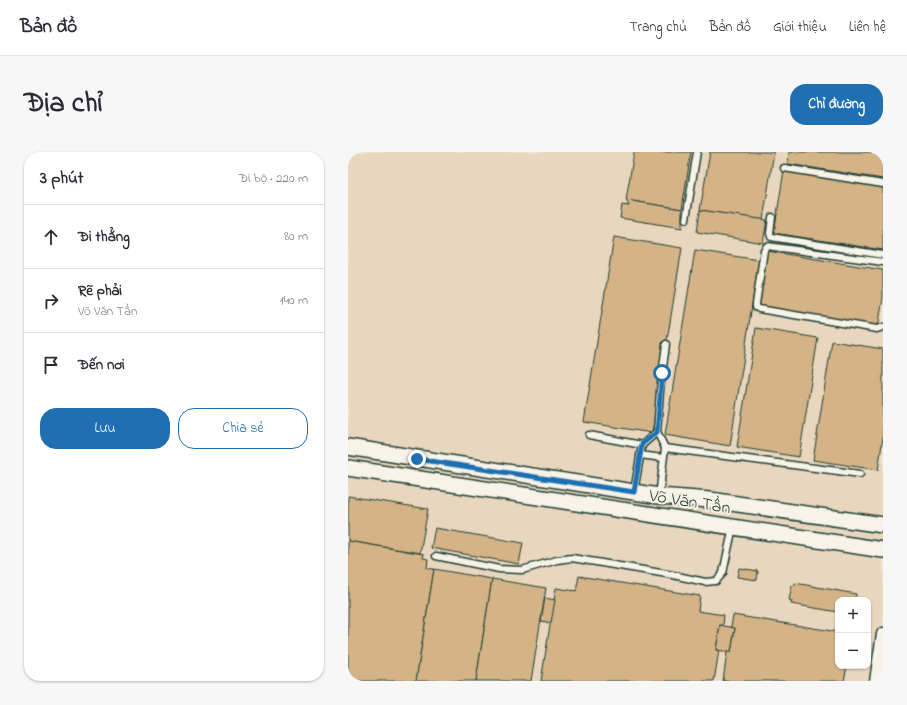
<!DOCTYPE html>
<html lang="vi">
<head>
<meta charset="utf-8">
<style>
  :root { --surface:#fff; --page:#f7f7f7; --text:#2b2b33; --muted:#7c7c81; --line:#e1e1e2; --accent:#1f6fb2 }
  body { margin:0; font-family:"Indie Flower",sans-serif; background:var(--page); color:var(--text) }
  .controls { position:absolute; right:12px; bottom:12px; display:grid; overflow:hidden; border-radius:8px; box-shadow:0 1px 3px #0004 }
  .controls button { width:36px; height:36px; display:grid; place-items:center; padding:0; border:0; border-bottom:1px solid var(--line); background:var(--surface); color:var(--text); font:20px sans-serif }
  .stop { position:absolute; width:12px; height:12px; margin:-9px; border:3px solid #1f6fb2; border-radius:50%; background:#fff }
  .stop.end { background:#1f6fb2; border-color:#fff; box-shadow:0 1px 4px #0008 }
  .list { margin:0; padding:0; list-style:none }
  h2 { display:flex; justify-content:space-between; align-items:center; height:52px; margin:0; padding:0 16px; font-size:17px }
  h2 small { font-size:13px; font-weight:400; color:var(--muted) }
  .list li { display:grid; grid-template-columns:26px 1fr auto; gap:12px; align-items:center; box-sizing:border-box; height:64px; padding:0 16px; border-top:1px solid var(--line) }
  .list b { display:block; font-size:15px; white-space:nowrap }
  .list p { margin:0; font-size:13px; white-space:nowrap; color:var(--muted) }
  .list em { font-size:13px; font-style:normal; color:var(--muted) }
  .actions { display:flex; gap:8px; padding:12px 16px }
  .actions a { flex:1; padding:9px 0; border:1px solid var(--accent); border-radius:16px; text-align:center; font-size:14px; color:var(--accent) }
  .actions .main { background:var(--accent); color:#fff }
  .icon { flex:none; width:22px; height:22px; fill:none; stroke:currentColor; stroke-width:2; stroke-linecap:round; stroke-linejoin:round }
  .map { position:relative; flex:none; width:535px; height:529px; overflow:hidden; border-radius:16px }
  header { display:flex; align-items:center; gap:24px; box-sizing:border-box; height:56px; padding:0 20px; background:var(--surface); border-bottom:1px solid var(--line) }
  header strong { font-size:19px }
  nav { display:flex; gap:22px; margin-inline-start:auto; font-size:14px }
  .intro { display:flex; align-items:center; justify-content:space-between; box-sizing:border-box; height:96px; padding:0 24px }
  h1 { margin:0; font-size:28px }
  .button { padding:10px 18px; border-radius:16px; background:var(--accent); color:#fff; font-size:14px; font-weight:700 }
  main { display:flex; gap:24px; padding:0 24px }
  aside { flex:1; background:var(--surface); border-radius:16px; box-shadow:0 1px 3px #0004 }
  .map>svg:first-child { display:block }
  .built { fill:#e8d7be; fill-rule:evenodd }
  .building { fill:#d4b387; stroke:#1f3d34 }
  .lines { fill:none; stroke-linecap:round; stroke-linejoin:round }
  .service-casing { stroke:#1f3d34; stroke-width:9 }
  .minor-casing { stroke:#1f3d34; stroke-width:15 }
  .tertiary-casing { stroke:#1f3d34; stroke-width:18 }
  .service { stroke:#f7f3e8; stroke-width:6 }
  .minor { stroke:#f7f3e8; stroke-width:12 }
  .tertiary { stroke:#f7f3e8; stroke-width:15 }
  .route { stroke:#1f6fb2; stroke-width:5 }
  .labels { text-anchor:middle; stroke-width:4; stroke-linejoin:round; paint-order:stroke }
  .street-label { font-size:18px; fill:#1f3d34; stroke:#f7f3e8 }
</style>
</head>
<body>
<header>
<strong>Bản đồ</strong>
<nav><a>Trang chủ</a><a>Bản đồ</a><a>Giới thiệu</a><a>Liên hệ</a></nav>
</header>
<div class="intro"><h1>Địa chỉ</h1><a class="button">Chỉ đường</a></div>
<main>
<aside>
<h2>3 phút<small>Đi bộ · 220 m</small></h2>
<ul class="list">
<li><svg class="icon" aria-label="ahead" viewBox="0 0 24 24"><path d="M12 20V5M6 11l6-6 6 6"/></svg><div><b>Đi thẳng</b></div><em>80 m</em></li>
<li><svg class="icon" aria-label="right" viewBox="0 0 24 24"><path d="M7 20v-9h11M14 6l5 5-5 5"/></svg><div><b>Rẽ phải</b><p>Võ Văn Tần</p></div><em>140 m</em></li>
<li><svg class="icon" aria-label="arrive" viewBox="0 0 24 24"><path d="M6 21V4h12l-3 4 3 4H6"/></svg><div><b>Đến nơi</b></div></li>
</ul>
<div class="actions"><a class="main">Lưu</a><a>Chia sẻ</a></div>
</aside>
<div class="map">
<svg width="535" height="529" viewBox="0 0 535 529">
  <rect width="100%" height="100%" fill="#f0e6d5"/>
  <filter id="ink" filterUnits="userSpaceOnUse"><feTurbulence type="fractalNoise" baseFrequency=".025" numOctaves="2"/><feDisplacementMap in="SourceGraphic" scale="8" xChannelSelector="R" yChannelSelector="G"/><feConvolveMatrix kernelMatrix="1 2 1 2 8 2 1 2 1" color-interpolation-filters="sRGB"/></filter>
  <g filter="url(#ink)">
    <path class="built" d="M0,0H535V529H0ZM490,448H520V514H490Z"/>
    <g class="building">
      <polygon points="286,0 343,0 334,57 278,48"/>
      <polygon points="362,0 426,0 415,68 352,58"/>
      <polygon points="441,0 535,0 535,27 440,12"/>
      <polygon points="436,18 535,34 535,98 426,81"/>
      <polygon points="278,48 334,57 334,76 272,66 274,53 281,54"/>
      <polygon points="352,58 419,68 415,91 349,80"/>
      <polygon points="266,85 334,96 304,281 236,270"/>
      <polygon points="347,98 411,108 382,294 317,283"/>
      <polygon points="419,99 535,118 535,146 530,176 410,156"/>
      <polygon points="408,176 470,186 451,305 389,295"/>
      <polygon points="484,189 535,197 535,285 530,318 465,308"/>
      <polygon points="0,344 80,357 72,401 0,389"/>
      <polygon points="87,376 175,391 171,412 83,396"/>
      <polygon points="0,389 76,402 75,406 80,407 79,416 86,417 68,529 0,529"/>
      <polygon points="391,416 410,419 409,428 389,425"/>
      <polygon points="86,417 144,427 128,529 68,529"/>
      <polygon points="231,424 352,444 350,459 376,463 375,474 372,473 368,498 371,498 366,529 193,529 208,436 228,439"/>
      <polygon points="144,427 198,436 183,529 128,529"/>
      <polygon points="447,431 508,442 507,448 490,448 490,460 443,452 444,449 441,448 444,433 446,434"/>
      <polygon points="197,446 207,448 203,471 193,469"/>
      <polygon points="385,463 490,480 490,514 499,514 496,529 375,529 379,500 383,500 387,476 383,475"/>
      <polygon points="372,473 387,476 383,500 368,498"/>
    </g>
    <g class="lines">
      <g class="service-casing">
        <g id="service">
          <polyline points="436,16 535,32"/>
          <polyline points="424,65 422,81 423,85 535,103"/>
          <polyline points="338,67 349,0"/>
          <polyline points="535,110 419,94 416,98 408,152 408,155 411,157 529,177 535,175"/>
          <polyline points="241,283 294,293"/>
          <polyline points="317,296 512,322"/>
          <polyline points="292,303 315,306"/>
          <polyline points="286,340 294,293 309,280"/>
          <polyline points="311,344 317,296 309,280 312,239 318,192"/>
          <polyline points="88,404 151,417 174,418 209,408 224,406 325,423 357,430 368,429 375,421 385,375"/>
        </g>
      </g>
      <g class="minor-casing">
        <polyline id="minor" points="528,529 535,482"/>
      </g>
      <g class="tertiary-casing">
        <g id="tertiary">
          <polyline points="0,295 311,344 362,348 535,373"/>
          <polyline points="0,316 535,398"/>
        </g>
      </g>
      <use href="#service" class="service"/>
      <use href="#minor" class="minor"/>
      <use href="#tertiary" class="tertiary"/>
    </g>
  </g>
  <g class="lines" filter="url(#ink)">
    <polyline class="route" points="69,307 286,340 294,292 309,280 314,221"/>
  </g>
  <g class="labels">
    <g class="street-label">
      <text transform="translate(342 349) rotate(9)" y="6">Võ Văn Tần</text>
    </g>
  </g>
</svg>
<div class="controls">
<button>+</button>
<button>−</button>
</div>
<div class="stop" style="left:314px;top:221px"></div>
<div class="stop end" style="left:69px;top:307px"></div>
</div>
</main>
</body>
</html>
